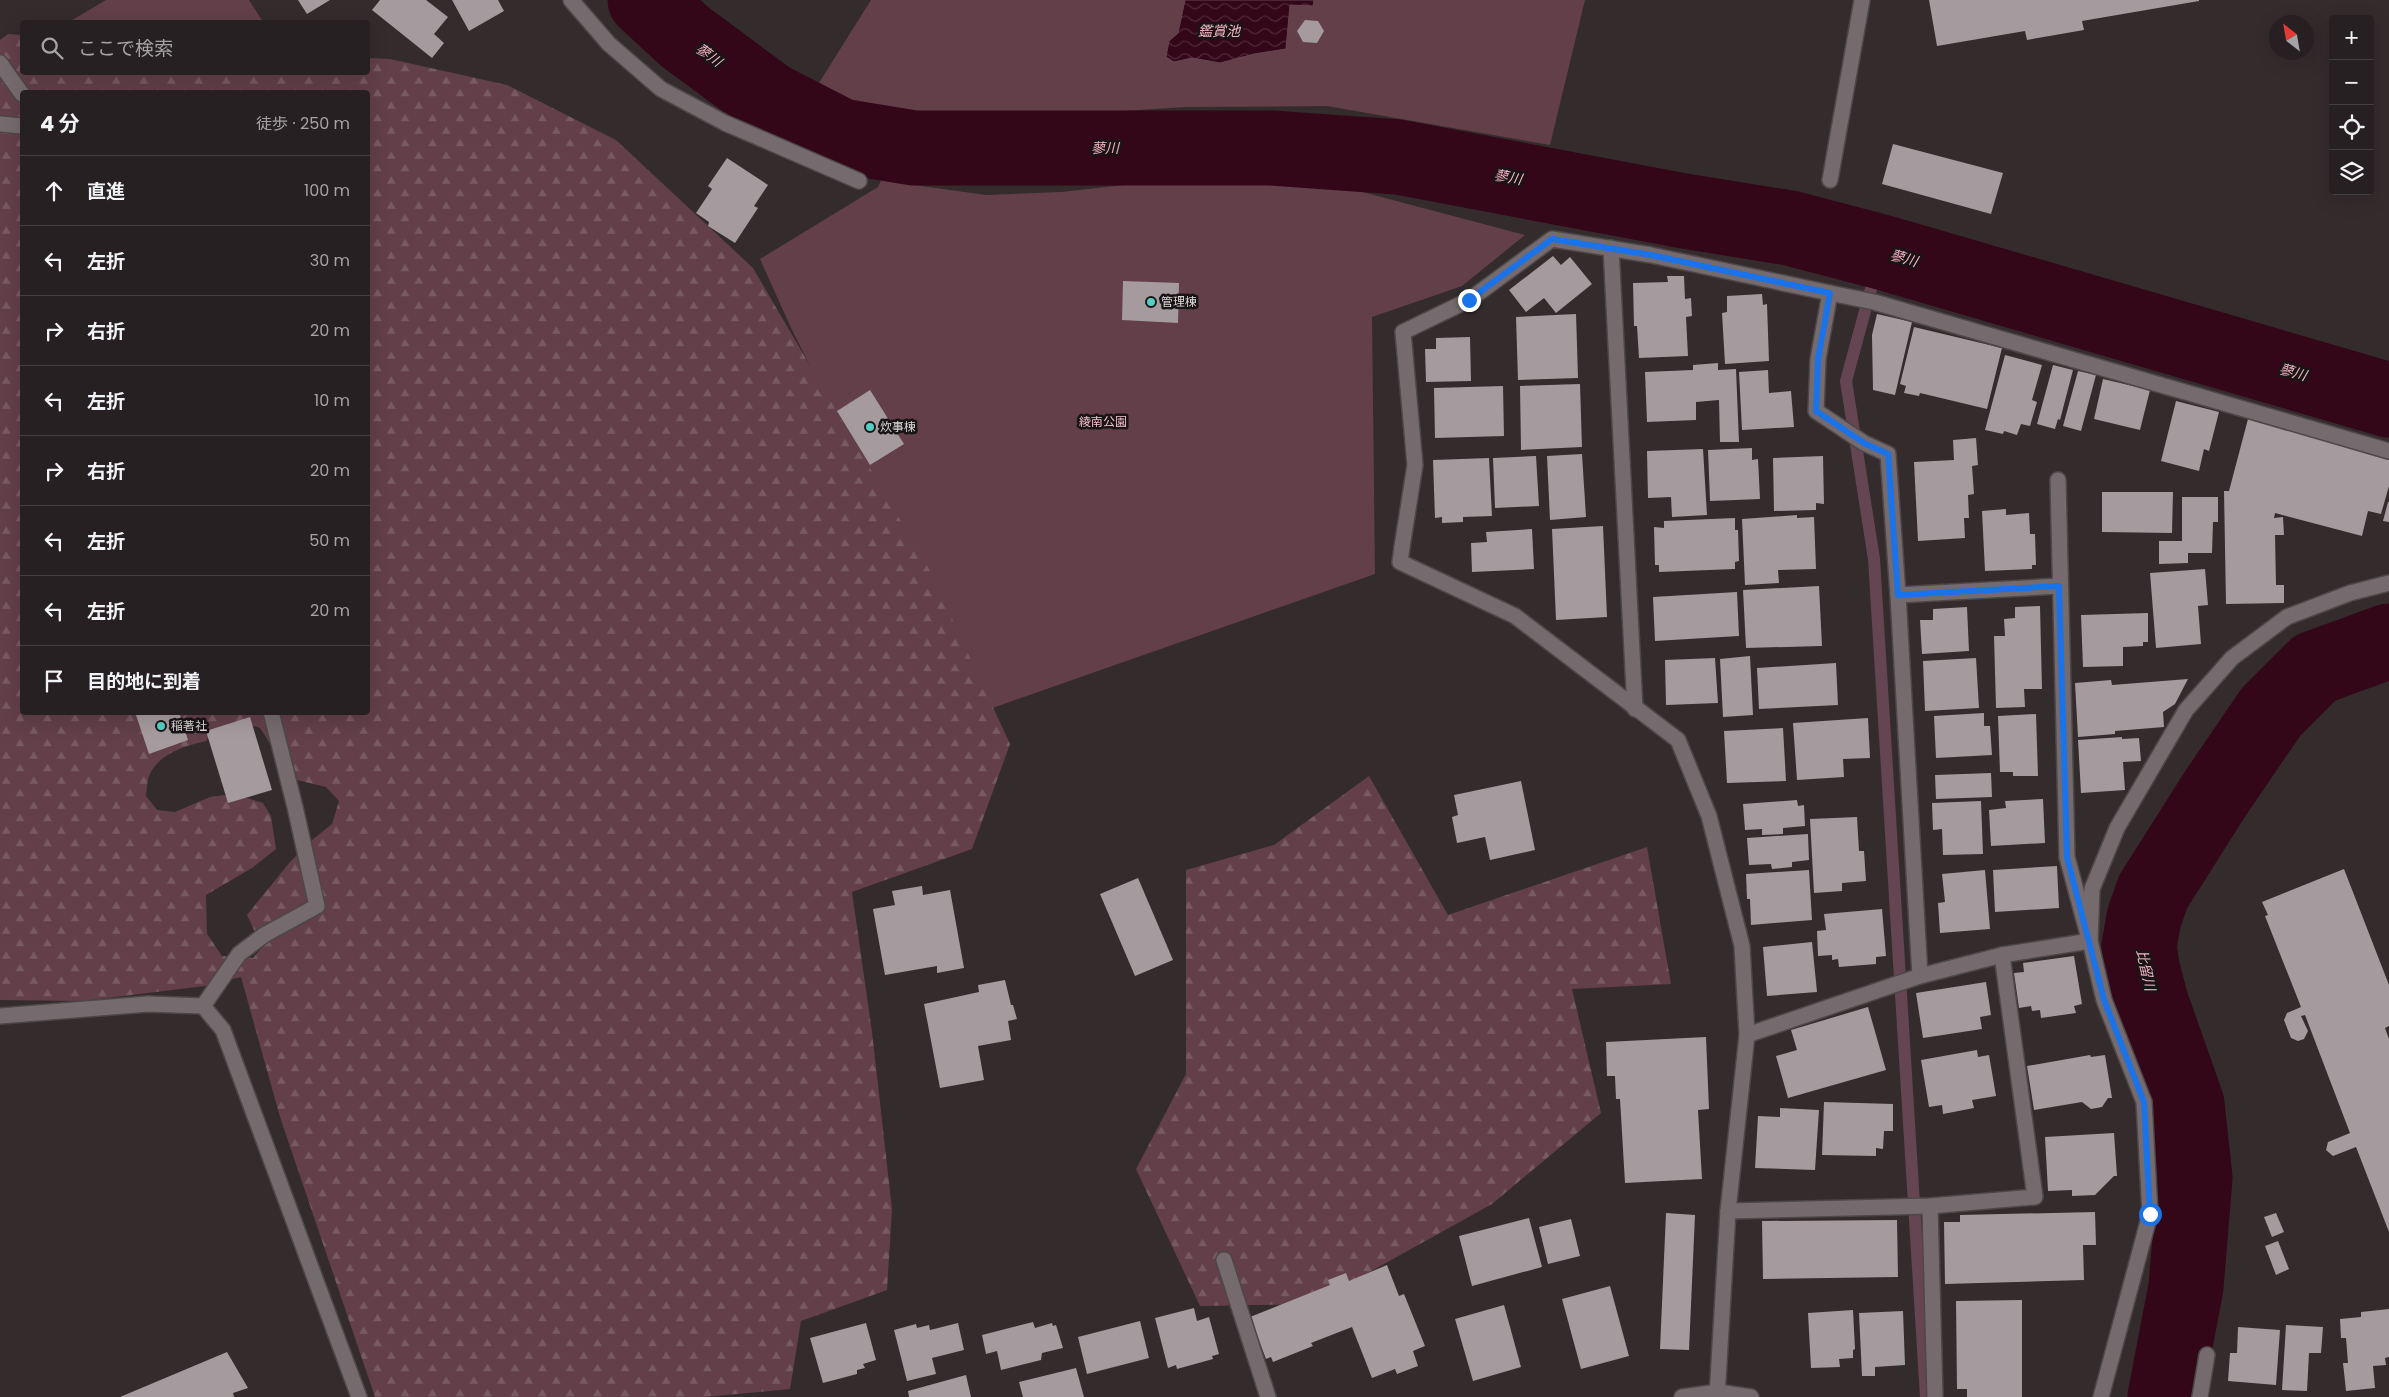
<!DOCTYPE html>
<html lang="ja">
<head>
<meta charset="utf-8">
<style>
  :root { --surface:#272022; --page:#332d2f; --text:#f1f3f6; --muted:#a4a3a5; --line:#433e40 }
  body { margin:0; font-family:Poppins,"Noto Sans JP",sans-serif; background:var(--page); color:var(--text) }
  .controls { position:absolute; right:15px; top:15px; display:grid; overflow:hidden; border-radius:5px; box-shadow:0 5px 20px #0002 }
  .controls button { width:45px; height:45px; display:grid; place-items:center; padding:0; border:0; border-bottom:1px solid var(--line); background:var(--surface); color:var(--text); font:25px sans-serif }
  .compass { position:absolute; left:2269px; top:15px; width:45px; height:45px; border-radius:50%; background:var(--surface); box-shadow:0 5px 20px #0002; rotate:329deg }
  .stop { position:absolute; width:15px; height:15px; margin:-11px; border:4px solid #1a73e8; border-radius:50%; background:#fff }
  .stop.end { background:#1a73e8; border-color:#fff; box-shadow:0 1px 5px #0008 }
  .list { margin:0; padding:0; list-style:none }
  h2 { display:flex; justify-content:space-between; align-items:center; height:65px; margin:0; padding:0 20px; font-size:21px }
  h2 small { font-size:16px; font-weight:400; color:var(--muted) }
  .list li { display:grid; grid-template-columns:32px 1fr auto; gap:15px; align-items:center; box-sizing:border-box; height:70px; padding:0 20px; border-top:1px solid var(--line) }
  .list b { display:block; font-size:19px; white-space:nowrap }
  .list em { font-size:16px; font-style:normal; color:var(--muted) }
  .icon { flex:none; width:28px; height:28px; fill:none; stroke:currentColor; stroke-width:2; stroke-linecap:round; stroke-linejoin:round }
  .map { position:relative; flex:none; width:2389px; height:1397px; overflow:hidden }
  .search { position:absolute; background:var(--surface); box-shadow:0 5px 20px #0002; left:20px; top:20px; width:350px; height:55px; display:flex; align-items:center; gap:12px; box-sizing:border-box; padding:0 18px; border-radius:5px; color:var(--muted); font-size:19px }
  .panel { position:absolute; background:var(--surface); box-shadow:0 5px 20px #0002; left:20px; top:90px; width:350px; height:625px; border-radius:5px }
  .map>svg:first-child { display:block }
  .green { fill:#623f49 }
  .forest { fill:url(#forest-firs); fill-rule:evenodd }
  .water { fill:url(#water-waves); stroke:#664552 }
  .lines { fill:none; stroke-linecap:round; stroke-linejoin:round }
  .stream { stroke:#664552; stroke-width:12 }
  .river { stroke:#330618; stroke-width:75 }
  .building { fill:#a59a9d }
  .lane-casing { stroke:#4d4748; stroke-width:18 }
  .street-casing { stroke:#4d4748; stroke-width:18 }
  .lane { stroke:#756b6e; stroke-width:15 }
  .street { stroke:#756b6e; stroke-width:15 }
  .route { stroke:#1a73e8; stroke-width:6 }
  .poi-dot { fill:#57cec2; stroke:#191516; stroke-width:2 }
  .labels { text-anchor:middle; stroke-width:5; stroke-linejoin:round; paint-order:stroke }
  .poi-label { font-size:12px; fill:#ddd7d8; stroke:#191516; text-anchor:start }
  .park-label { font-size:12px; fill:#f5c0ce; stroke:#191516 }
  .water-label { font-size:14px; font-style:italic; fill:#f8b4c7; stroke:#191516 }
</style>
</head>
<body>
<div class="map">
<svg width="2389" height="1397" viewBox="0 0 2389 1397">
  <defs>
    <pattern id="forest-firs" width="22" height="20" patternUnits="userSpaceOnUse" patternTransform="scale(1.25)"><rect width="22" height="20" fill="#623f49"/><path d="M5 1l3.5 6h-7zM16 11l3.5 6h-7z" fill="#785a62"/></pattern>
    <pattern id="water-waves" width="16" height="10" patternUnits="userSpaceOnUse" patternTransform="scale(1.25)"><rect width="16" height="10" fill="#330618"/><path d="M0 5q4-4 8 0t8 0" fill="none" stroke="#502a39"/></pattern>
  </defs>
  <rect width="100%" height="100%" fill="#342b2d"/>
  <g class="green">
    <polygon points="106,0 249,0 263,22 69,22"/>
    <polygon points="871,0 1585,0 1550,145 1327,106 1186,107 994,119 907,120 860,108 817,86"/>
    <polygon points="883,176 907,184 986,195 1061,192 1143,183 1301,183 1355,190 1525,235 1462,286 1372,317 1375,574 984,711 792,330 760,259 878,187"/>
  </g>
  <g class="forest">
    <path d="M8,34L22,35V72H368V58L390,59L507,85L616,140L753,268L929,569L1010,744L972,849L852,892L872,1032L892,1209L887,1290L801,1321L790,1389L705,1397H375L280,1117L241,977L205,986L82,1001L0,1000V40ZM22,92H368V712H22ZM248,724L260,728L272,746L278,758L297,780L326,787L339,801L332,824L312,840L290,862L247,915L254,930L267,942L253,958L222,956L207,934L206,895L252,868L276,849L271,816L263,803L234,794L210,797L175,812L157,810L146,796C147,789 147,778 151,772C161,753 187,745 206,741L213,729Z"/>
    <polygon points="1369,776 1448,915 1647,847 1671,984 1572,989 1601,1113 1492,1204 1312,1304 1200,1306 1136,1169 1186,1074 1186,870 1274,845"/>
  </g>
  <polygon class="water" points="1185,0 1314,0 1313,6 1290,5 1286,49 1254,54 1220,63 1192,58 1174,62 1166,57 1169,41 1178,33"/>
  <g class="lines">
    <polyline class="stream" points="1881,252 1846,381 1874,559 1926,1397"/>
    <g class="river">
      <polyline points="645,0 684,36 769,99 841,136 914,148 1271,148 1398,157 1684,211 1790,228 1885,253 2389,400"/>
      <polyline points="2165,1397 2186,1287 2195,1178 2187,1104 2151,1002 2142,967 2139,946 2144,918 2153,892 2215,794 2271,712 2315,668 2389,641"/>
    </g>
  </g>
  <g class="building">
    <polygon points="298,0 330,0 307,14"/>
    <polygon points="380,0 426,0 448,17 434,34 444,43 432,58 372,10"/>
    <polygon points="452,0 498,0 504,11 469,31"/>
    <polygon points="1929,0 2199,0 2199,1 2082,21 2084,30 2027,40 2025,31 1937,46"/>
    <polygon points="1305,20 1318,21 1324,31 1317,43 1303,42 1297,31"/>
    <polygon points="1893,144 2003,173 1991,214 1882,184"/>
    <polygon points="727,158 768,185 754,206 758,208 735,243 708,226 709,222 696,213 712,189 708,186"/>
    <polygon points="1553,256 1561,265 1570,257 1592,284 1556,313 1544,298 1526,312 1509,290"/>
    <polygon points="1667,276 1684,276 1685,299 1691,298 1692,316 1686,317 1688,356 1639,358 1637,326 1634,326 1633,283 1668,282"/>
    <polygon points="1123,281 1179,283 1178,323 1122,320"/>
    <polygon points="1762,294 1763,305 1767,304 1769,361 1725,364 1722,313 1727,312 1727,296"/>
    <polygon points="1576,314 1578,378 1518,380 1516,317"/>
    <polygon points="1877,314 1912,322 1895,395 1873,390 1872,335"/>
    <polygon points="1914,327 2002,348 1987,409 1920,393 1919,396 1904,393 1906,386 1900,384"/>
    <polygon points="1470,337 1471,381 1426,382 1425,349 1436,349 1436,338"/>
    <polygon points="2005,355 2042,365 2032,400 2037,402 2030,426 2021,424 2017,435 2004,431 2003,434 1985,430"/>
    <polygon points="1718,363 1718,370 1736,369 1739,442 1720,442 1719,400 1696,402 1696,420 1647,422 1645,372 1693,370 1693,365"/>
    <polygon points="2053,365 2073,370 2060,420 2058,419 2055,429 2037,424"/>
    <polygon points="1768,370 1769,393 1791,391 1794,427 1742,430 1739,372"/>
    <polygon points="2078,371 2096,375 2081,431 2063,426"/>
    <polygon points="2103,379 2150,390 2140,430 2094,419"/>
    <polygon points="1580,384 1582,447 1521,450 1520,386"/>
    <polygon points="1503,386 1504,436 1435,438 1434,388"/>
    <polygon points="870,390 904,444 870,465 837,411"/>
    <polygon points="2176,401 2219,412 2209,451 2204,449 2199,471 2161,461"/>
    <polygon points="2248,419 2389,457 2389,486 2381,514 2368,511 2362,536 2275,513 2274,518 2283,517 2284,535 2275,535 2276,585 2284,585 2284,603 2226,604 2224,491 2229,491"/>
    <polygon points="1976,438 1978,465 1972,466 1974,494 1968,495 1969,518 1964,518 1965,538 1918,541 1914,462 1954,460 1953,440"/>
    <polygon points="1752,448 1752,460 1758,459 1760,499 1710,501 1708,450"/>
    <polygon points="1703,449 1707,515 1672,517 1671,497 1648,498 1647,451"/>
    <polygon points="1582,454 1586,517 1550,520 1547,456"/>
    <polygon points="1536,456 1539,506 1495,508 1493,458"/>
    <polygon points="1823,456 1824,504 1816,503 1816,510 1774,511 1773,458"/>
    <polygon points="1489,458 1492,516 1463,517 1463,522 1442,523 1442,517 1435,518 1433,460"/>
    <polygon points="2102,492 2173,492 2172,533 2102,532"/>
    <polygon points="2182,497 2218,497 2218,522 2213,522 2212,553 2188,553 2188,563 2159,564 2159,541 2182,541"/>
    <polygon points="2388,502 2389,502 2389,522 2383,521"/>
    <polygon points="2006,509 2006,515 2029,513 2030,534 2035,534 2036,565 2032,565 2032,569 1985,571 1982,511"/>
    <polygon points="1797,515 1797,518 1814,517 1816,569 1778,570 1779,583 1745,585 1742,519"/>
    <polygon points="1735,518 1735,530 1738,530 1739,561 1735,562 1735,569 1659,572 1659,565 1655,565 1654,527 1664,528 1664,521"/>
    <polygon points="1603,526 1607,617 1556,620 1552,529"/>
    <polygon points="1532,529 1534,569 1472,572 1471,543 1487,542 1486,532"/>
    <polygon points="2205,569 2208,605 2198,606 2201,644 2156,648 2150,573"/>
    <polygon points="1819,586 1822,646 1746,648 1743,590"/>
    <polygon points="1737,592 1739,636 1655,641 1653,597"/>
    <polygon points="2040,606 2042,689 2024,689 2025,707 1996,708 1994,636 2005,636 2004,619 2015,618 2015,607"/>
    <polygon points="1967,607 1969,651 1922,654 1920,620 1933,620 1933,609"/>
    <polygon points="2148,613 2148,642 2143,642 2143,646 2123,647 2123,666 2083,667 2081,615"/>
    <polygon points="1750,656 1753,715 1723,717 1720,659"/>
    <polygon points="1715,658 1718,703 1666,705 1665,660"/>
    <polygon points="1976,658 1979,708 1925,711 1923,661"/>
    <polygon points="1836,663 1838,705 1759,709 1757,668"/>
    <polygon points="2188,679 2175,704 2163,712 2164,727 2115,731 2115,734 2078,737 2075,683 2111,680 2112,685"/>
    <polygon points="135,712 179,712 188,740 149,754"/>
    <polygon points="1984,713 1984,726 1990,726 1992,755 1936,758 1934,716"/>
    <polygon points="2036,714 2038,776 2013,776 2013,772 2000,772 1998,716"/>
    <polygon points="250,717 272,790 228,803 206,731"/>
    <polygon points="1868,718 1870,758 1843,759 1844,777 1797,780 1793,723"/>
    <polygon points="1783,728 1786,781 1727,783 1724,731"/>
    <polygon points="2122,737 2122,739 2139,738 2141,761 2123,762 2125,790 2081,793 2078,740"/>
    <polygon points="1991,773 1992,797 1936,799 1935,775"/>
    <polygon points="1521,781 1535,850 1490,860 1485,837 1457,843 1452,817 1458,815 1454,795"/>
    <polygon points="2043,799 2045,843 1991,846 1989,810 2006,808 2005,801"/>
    <polygon points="1797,800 1798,806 1804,805 1805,826 1783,828 1783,834 1762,835 1762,829 1745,830 1743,804"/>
    <polygon points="1981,801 1983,854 1943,855 1942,829 1933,830 1932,803"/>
    <polygon points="1857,817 1859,851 1864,851 1866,881 1842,883 1842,891 1814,893 1810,819"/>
    <polygon points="1808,834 1809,860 1792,862 1792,867 1772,869 1771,864 1749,865 1747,838"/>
    <polygon points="2057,866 2059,908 1995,912 1993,870"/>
    <polygon points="2344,869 2389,985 2389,1026 2385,1028 2389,1039 2389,1232 2356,1147 2333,1156 2326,1150 2328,1142 2350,1133 2305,1015 2301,1016 2308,1031 2304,1039 2298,1041 2291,1038 2284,1020 2287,1013 2301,1007 2265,916 2268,915 2262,902"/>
    <polygon points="1809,870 1812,920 1751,925 1750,899 1747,899 1746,874"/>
    <polygon points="1985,870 1990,929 1940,933 1938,903 1945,902 1942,874"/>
    <polygon points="1138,878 1173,960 1135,976 1100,894"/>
    <polygon points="922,886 923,895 950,890 964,968 937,973 937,966 885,975 873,909 895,905 892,891"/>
    <polygon points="1882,909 1886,956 1876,957 1876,964 1839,967 1838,959 1832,960 1832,955 1818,956 1817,931 1826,930 1824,914"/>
    <polygon points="1812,942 1817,992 1767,996 1763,947"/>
    <polygon points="2074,956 2082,1004 2074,1006 2076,1013 2041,1018 2040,1010 2032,1011 2031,1006 2019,1008 2014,973 2024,972 2023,963"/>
    <polygon points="1005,980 1011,1005 1013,1005 1017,1019 1008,1021 1011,1040 978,1046 984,1080 940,1088 924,1004 979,992 978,985"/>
    <polygon points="1986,982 1991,1015 1980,1017 1982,1029 1923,1038 1916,993"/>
    <polygon points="1868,1007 1886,1070 1788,1098 1776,1056 1797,1050 1791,1030"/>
    <polygon points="1706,1037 1709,1109 1698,1110 1702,1179 1625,1183 1620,1099 1616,1099 1615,1076 1607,1076 1606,1042"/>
    <polygon points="1977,1050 1978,1057 1989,1055 1996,1096 1972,1100 1974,1108 1943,1114 1942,1105 1929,1107 1921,1060"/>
    <polygon points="2090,1055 2091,1057 2105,1055 2112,1098 2108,1098 2102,1107 2091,1109 2082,1102 2034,1110 2027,1066"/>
    <polygon points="1824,1102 1893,1104 1893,1131 1884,1131 1883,1149 1876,1148 1876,1156 1822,1155"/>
    <polygon points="1780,1108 1819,1110 1815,1170 1755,1168 1758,1116 1780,1117"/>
    <polygon points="2114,1133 2117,1176 2114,1176 2095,1195 2072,1196 2072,1190 2048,1191 2045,1137"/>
    <polygon points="2095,1212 2096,1245 2083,1245 2084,1280 1945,1284 1944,1222 1960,1222 1960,1215"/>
    <polygon points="1666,1213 1695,1215 1689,1350 1660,1349"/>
    <polygon points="2276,1213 2284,1232 2272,1237 2264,1217"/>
    <polygon points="1529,1218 1542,1267 1472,1286 1459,1236"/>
    <polygon points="1571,1219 1580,1256 1548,1264 1539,1227"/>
    <polygon points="1897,1220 1898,1277 1763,1279 1762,1221"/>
    <polygon points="2278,1241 2289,1269 2276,1275 2265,1246"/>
    <polygon points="1387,1265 1399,1296 1404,1294 1425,1346 1413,1351 1418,1366 1397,1374 1395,1369 1372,1378 1352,1327 1311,1343 1313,1346 1273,1362 1271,1357 1266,1359 1250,1317 1330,1285 1328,1280 1346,1273 1349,1281"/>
    <polygon points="1610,1286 1629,1356 1581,1369 1562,1299"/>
    <polygon points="2022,1300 2022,1397 1967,1397 1967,1389 1957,1389 1956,1301"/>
    <polygon points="1504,1305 1521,1367 1473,1381 1455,1319"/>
    <polygon points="1194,1308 1197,1321 1209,1317 1219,1354 1212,1356 1213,1359 1177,1369 1176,1365 1168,1368 1155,1318"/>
    <polygon points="2389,1309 2389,1357 2385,1358 2386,1365 2373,1366 2375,1388 2346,1391 2343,1363 2348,1363 2346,1338 2341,1338 2340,1319 2361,1317 2361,1312"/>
    <polygon points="1853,1310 1855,1349 1853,1350 1853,1358 1839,1359 1840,1367 1811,1368 1808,1313"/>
    <polygon points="1903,1311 1905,1365 1875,1367 1875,1376 1862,1376 1859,1313"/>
    <polygon points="1140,1321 1149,1358 1087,1374 1078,1337"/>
    <polygon points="1033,1322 1035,1328 1052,1323 1053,1326 1056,1325 1063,1348 1042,1353 1041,1360 1001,1370 997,1351 986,1354 982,1335"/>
    <polygon points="866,1323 876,1360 863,1364 865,1368 857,1370 857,1374 823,1383 810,1338"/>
    <polygon points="958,1323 964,1350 932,1358 936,1374 907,1381 894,1330 916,1324 917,1328 929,1325 930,1330"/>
    <polygon points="2286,1325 2323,1327 2321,1353 2309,1353 2307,1391 2282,1390"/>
    <polygon points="2238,1327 2280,1330 2276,1385 2228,1381 2230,1353 2237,1353"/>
    <polygon points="227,1352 248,1388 233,1393 234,1397 120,1397"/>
    <polygon points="1076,1368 1084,1397 1023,1397 1019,1382"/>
    <polygon points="966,1375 971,1397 909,1397 908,1391"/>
  </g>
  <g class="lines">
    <g class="lane-casing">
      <g id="lane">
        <polyline points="571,0 609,44 661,89 725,123 859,181"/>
        <polyline points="1830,180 1862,0"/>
        <polyline points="1611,248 1635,709"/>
        <polyline points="1830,293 1874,302 2389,451"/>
        <polyline points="2058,480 2067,857 2088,935"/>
        <polyline points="1402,547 1415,465 1403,332 1469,300 1552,239 1651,255 1830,293 1818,359 1816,411 1864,443 1888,454 1898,595 1920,976"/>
        <polyline points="1898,595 2059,586"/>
        <polyline points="1930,1206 1935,1397"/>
        <polyline points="1728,1211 1930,1206 2035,1197 2002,955"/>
        <polyline points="1224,1260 1268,1397"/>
      </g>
    </g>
    <g class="street-casing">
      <g id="street">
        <polyline points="0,63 22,94"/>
        <polyline points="0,124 22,126"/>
        <polyline points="1402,547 1400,562 1515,616 1678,740 1709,816 1742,946 1747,1035 1728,1211 1717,1397"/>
        <polyline points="203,1006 239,954 264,935 317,906 295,807 271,712"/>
        <polyline points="0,1016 148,1004 203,1006 223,1030 359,1397"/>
        <polyline points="1747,1035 1920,976 2002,955 2090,941"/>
        <polyline points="1682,1397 1718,1392 1751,1397"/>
        <polyline points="2101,1397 2150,1214 2144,1102 2104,1000 2090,941 2092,889 2117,828 2186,710 2232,658 2287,617 2350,593 2389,583"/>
        <polyline points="2200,1397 2207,1355"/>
      </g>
    </g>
    <use href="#lane" class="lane"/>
    <use href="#street" class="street"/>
  </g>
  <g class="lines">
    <polyline class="route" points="1469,300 1552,239 1651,255 1830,293 1818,359 1816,411 1864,443 1888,454 1898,595 2059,586 2067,857 2104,1000 2144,1102 2150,1214"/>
  </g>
  <g class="poi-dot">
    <circle cx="1151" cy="302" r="5"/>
    <circle cx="870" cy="427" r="5"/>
    <circle cx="161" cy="726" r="5"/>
  </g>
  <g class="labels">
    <g class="poi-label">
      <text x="1161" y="306">管理棟</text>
      <text x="880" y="431">炊事棟</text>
      <text x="171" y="730">稲著社</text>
    </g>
    <g class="park-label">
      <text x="1103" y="426">綾南公園</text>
    </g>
    <g class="water-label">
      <text x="1219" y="36">鑑賞池</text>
      <text transform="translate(709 55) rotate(36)" y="5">蓼川</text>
      <text x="1105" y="153">蓼川</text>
      <text transform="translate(1508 177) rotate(10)" y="5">蓼川</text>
      <text transform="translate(1904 258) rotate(16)" y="5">蓼川</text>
      <text transform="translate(2293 372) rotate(16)" y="5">蓼川</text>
      <text transform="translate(2146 970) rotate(77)" y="5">比留川</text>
    </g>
  </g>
</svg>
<div class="controls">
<button>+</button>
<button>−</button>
<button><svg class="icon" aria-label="locate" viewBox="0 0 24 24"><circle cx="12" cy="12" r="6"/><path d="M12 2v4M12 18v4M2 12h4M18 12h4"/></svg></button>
<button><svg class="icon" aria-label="layers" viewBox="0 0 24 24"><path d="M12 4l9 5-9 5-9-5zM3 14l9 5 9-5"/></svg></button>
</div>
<svg class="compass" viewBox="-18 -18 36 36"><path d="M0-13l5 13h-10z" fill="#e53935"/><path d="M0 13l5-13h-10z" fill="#a4a3a5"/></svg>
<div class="stop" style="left:2150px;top:1214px"></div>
<div class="stop end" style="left:1469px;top:300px"></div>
<div class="search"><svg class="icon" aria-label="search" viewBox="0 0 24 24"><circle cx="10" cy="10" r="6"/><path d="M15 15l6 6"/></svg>ここで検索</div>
<section class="panel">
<h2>4 分<small>徒歩 · 250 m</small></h2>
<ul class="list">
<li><svg class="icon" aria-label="ahead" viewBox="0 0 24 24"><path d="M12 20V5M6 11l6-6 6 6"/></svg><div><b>直進</b></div><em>100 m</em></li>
<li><svg class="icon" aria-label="left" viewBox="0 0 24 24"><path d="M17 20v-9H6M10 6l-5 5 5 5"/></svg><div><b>左折</b></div><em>30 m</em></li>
<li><svg class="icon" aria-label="right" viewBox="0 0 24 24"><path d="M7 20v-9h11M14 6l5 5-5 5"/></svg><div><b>右折</b></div><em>20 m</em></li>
<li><svg class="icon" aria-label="left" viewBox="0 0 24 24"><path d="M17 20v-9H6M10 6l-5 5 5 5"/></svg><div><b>左折</b></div><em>10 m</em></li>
<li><svg class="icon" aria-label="right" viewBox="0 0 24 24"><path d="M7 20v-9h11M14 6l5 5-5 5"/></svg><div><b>右折</b></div><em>20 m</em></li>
<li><svg class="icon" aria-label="left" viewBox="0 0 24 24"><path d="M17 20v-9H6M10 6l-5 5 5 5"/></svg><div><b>左折</b></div><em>50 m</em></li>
<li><svg class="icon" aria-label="left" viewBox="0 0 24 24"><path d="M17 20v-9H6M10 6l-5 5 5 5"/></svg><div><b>左折</b></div><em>20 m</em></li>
<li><svg class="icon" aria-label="arrive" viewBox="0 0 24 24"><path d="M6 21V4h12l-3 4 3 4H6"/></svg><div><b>目的地に到着</b></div></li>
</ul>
</section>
</div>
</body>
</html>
